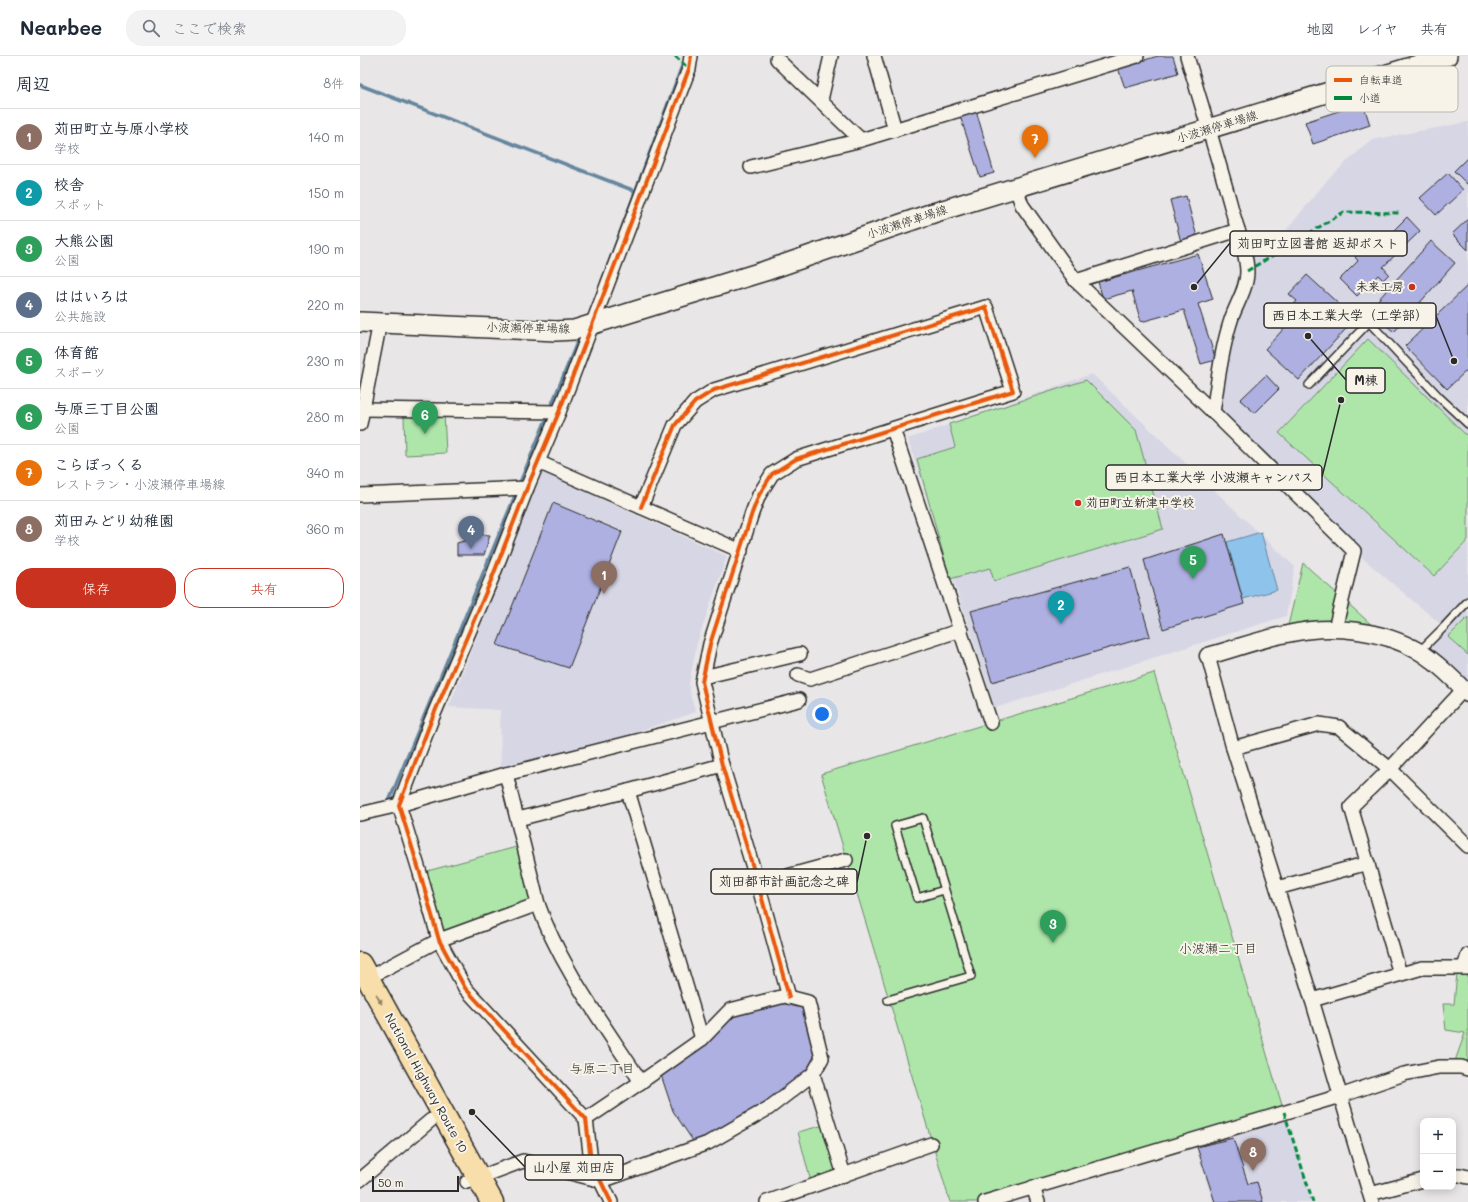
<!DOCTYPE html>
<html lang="ja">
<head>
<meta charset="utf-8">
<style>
  :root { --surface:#fff; --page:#f2f2f3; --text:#1f2937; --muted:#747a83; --line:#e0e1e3; --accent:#c8321e }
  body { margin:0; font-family:Mali,"Klee One",sans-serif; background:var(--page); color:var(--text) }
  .controls { position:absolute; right:12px; bottom:12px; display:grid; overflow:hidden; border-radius:8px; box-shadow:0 2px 10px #0003 }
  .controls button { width:36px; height:36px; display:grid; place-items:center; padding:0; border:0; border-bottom:1px solid var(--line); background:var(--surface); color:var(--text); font:20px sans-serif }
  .scale { position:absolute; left:12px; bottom:10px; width:87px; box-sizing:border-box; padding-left:4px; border:2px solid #2b2b2b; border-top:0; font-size:11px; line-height:14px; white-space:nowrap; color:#2b2b2b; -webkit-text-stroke:3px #f7f3e8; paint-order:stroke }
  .you { position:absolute; left:462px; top:658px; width:14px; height:14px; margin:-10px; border:3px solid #fff; border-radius:50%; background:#1a73e8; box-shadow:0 0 0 6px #1a73e833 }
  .badge { display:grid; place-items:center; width:26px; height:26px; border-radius:50%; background:var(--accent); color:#fff; font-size:13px; font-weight:700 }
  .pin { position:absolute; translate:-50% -33px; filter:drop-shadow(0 1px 2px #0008) }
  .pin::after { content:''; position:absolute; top:21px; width:14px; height:12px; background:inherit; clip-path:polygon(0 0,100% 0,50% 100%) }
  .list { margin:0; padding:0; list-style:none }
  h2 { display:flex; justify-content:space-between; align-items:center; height:52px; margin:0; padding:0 16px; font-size:17px }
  h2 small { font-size:13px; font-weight:400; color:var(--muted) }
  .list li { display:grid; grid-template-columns:26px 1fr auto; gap:12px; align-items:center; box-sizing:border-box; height:56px; padding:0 16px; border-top:1px solid var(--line) }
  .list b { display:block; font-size:15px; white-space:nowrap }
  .list p { margin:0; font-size:13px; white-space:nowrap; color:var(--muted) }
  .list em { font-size:13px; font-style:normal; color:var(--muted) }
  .actions { display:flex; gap:8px; padding:12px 16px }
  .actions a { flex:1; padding:9px 0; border:1px solid var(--accent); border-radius:16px; text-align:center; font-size:14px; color:var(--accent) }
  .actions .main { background:var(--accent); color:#fff }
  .icon { flex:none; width:22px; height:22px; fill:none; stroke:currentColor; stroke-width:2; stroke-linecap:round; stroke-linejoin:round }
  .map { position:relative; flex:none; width:1108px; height:1146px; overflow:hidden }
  header { display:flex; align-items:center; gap:24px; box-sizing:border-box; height:56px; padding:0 20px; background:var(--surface); border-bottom:1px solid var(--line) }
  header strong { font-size:19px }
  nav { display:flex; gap:22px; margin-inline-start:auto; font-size:14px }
  .search { width:280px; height:36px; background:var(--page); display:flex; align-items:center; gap:10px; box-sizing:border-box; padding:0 14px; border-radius:16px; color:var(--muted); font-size:15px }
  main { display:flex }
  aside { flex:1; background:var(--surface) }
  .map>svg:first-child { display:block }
  .built { fill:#d7d6e5 }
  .green { fill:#aee6aa; stroke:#6c886a }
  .water { fill:#8ec3eb; stroke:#66869e }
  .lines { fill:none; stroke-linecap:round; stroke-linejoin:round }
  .stream { stroke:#66869e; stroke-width:3.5 }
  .building { fill:#aeb0e1; stroke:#2b2b2b }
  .service-casing { stroke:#2b2b2b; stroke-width:10 }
  .minor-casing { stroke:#2b2b2b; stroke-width:16 }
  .tertiary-casing { stroke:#2b2b2b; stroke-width:19 }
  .secondary-casing { stroke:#2b2b2b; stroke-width:22 }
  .trunk-casing { stroke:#2b2b2b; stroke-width:25 }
  .service { stroke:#f7f3e8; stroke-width:7 }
  .minor { stroke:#f7f3e8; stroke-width:13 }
  .tertiary { stroke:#f7f3e8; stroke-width:16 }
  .secondary { stroke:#f7f3e8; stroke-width:19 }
  .trunk { stroke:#f8deab; stroke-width:22 }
  .quiet { stroke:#00873e; stroke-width:3; stroke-dasharray:6 3; stroke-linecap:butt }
  .cycleway-casing { stroke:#f7f3e8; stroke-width:6 }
  .cycleway { stroke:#e8590c; stroke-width:4 }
  .oneway { fill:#92846b }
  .poi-dot { fill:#c8321e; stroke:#f7f3e8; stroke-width:1.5 }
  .labels { text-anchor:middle; stroke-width:4; stroke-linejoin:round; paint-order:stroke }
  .street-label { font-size:12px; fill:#2b2b2b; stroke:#f7f3e8 }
  .poi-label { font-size:12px; font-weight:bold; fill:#2b2b2b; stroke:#f7f3e8; text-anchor:end }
  .neighbourhood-label { font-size:13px; fill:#2b2b2b; stroke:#f7f3e8 }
  .key { fill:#f7f3e8; stroke:#bab7af; stroke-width:1 }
  .key-label { font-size:11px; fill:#2b2b2b }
  .leader { fill:none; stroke:#2b2b2b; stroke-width:1.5 }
  .callout-dot { fill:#2b2b2b; stroke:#f7f3e8; stroke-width:1.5 }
  .callout { fill:#f7f3e8; stroke:#2b2b2b; stroke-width:1.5 }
  .callout-label { font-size:13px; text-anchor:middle; font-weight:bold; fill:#2b2b2b }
</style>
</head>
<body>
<header>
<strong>Nearbee</strong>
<div class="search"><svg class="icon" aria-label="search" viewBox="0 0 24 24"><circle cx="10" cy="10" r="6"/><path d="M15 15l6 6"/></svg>ここで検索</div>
<nav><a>地図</a><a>レイヤ</a><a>共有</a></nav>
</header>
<main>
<aside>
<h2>周辺<small>8件</small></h2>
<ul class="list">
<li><span class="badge" style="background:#8d6e63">1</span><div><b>苅田町立与原小学校</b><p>学校</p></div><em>140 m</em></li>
<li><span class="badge" style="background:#0f9aa8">2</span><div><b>校舎</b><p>スポット</p></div><em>150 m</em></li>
<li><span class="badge" style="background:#2e9e5b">3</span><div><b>大熊公園</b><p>公園</p></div><em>190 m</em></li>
<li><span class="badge" style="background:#5c6f8a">4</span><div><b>ははいろは</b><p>公共施設</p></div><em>220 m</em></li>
<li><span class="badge" style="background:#2e9e5b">5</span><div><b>体育館</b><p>スポーツ</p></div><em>230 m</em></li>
<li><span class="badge" style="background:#2e9e5b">6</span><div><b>与原三丁目公園</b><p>公園</p></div><em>280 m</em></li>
<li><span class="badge" style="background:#e8710a">7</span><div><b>こらぼっくる</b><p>レストラン · 小波瀬停車場線</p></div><em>340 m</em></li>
<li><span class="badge" style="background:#8d6e63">8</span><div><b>苅田みどり幼稚園</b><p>学校</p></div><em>360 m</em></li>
</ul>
<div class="actions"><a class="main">保存</a><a>共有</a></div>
</aside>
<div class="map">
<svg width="1108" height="1146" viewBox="0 0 1108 1146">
  <rect width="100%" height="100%" fill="#e8e6e7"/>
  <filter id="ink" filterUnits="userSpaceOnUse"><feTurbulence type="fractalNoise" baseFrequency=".025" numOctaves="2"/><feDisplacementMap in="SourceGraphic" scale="8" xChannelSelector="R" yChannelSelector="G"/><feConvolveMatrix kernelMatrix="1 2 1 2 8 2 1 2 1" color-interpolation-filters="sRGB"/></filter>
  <g filter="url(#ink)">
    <g class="built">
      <polygon points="1108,66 1108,637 1059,596 1084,571 994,495 853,356 886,203 911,193 969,122 1011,84"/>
      <polygon points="732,318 935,511 926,560 635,652 548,383"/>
      <polygon points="182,416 367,500 337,587 329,628 331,642 336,656 247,686 141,712 140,654 89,651"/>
      <polygon points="924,1056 953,1146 853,1146 833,1083"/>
    </g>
    <g class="green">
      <polygon points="1008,283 1108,381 1108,484 1074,520 919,377"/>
      <polygon points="726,324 776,374 803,473 634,525 630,512 590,523 557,403 595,391 589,368"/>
      <polygon points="84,357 86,397 45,399 44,358"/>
      <polygon points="943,507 1024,580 926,578"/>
      <polygon points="1108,561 1108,599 1088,581"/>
      <polygon points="794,617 924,1056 626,1146 590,1146 461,718"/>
      <polygon points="164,789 178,848 79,884 60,817"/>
      <polygon points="1097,917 1108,919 1108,1008 1095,1005 1105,977 1086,974 1083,948 1094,948"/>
      <polygon points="468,1068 484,1119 452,1130 438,1076"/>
    </g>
    <polygon class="water" points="901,476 917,534 883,543 867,486"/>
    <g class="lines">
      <g class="stream">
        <polyline points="0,29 275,135"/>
        <polyline points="242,225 323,7"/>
        <polyline points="190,353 220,279"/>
        <polyline points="159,429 188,359"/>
        <polyline points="30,743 157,435"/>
      </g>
    </g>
    <g class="building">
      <polygon points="798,0 813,0 818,17 765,32 758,12"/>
      <polygon points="1003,47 1010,69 953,88 945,66"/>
      <polygon points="616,54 634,117 620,121 600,60"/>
      <polygon points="1108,101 1108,129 1094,115"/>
      <polygon points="1088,117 1103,134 1076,159 1060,142"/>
      <polygon points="826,140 837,181 821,186 810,144"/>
      <polygon points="1047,161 1060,175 1023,211 1029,218 1023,224 1018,219 997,240 980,223 998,205 995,201 1006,190 1014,194"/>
      <polygon points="1108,163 1108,194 1092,178"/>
      <polygon points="1071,185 1095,207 1034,276 1009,254"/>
      <polygon points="838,198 853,243 838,248 856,304 841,308 824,254 781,266 772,235 743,243 738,226"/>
      <polygon points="947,219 995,263 939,324 905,293 929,267 922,261 937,245 929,238"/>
      <polygon points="1108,229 1108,313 1087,333 1045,290"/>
      <polygon points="906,319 919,333 895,357 880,344"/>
      <polygon points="193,447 262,476 209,612 137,589"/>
      <polygon points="114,478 130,479 124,499 97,499 97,487 114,482"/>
      <polygon points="864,478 884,548 803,573 784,504"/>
      <polygon points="770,511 790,580 632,626 611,555"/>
      <polygon points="425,940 448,946 462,1002 409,1052 337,1091 313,1055 299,1013 370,954"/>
      <polygon points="873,1082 888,1128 897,1126 903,1146 855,1146 837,1091"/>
    </g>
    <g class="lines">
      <g class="service-casing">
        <g id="service">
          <polyline points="949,329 1009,266 1079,341 1108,368"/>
          <polyline points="1060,595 1084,571 1108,545"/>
          <polyline points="528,944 611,920 563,762 535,770 557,842 584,834"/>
        </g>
      </g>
      <g class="minor-casing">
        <g id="minor">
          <polyline points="514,0 535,74"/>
          <path d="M827,0C842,51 858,102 872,154C877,173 887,197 887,216C887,233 876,248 871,264C861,294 858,326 853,356"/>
          <polyline points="417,3 501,84"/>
          <polyline points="461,44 471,0"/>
          <polyline points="391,111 501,84 777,0"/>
          <polyline points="656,132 662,149 716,225 853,356 994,495 975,573"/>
          <polyline points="716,225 878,174"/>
          <polyline points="4,353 199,356"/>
          <polyline points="0,368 20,266"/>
          <polyline points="533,373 631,667"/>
          <polyline points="178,406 381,495"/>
          <polyline points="0,439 167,432"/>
          <polyline points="281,451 315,369 335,346 354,334 626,251 653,335 436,403 412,418 399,439 392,457 350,588 342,626 362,709 398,828 429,941"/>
          <polyline points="848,600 873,692 952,944 1012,1146"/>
          <polyline points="438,619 450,623 601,574"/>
          <polyline points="343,621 440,598"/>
          <polyline points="873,692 959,668 979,671 1030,713 1108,790"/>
          <path d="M146,718L178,848C200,911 245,970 281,1026L226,1063"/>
          <polyline points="268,735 342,983"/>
          <polyline points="0,758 39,749 146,718 439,644"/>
          <polyline points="158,763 268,735 362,709"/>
          <polyline points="398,828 486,804"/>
          <polyline points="917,832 1008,807"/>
          <polyline points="1104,911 1108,899"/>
          <polyline points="1040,918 991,751 1030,713 1104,633"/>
          <polyline points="1,923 8,922 79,884 178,848"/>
          <polyline points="952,944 1062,912 1108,912"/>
          <polyline points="281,1026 342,983 370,954 425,940 448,946 462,1002 453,1018 484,1119"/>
          <polyline points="1093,1119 1100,1119 1108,1121"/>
          <polyline points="0,1124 71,1064"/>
          <polyline points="107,1126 163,1105 242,1125 348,1087 409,1052 453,1018"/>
          <polyline points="673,1131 678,1146"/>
          <polyline points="1010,1138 1063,1124"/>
          <polyline points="251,1146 231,1105 226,1063 105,932 79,884 60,817 39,749 71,665 132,522 167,432 199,356 329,13 331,0"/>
          <polyline points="407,1146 571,1088"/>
          <polyline points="625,1146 980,1040 1044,1018 1079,1011 1101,1011 1108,1013"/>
        </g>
      </g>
      <g class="tertiary-casing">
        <path id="tertiary" d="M848,600C874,593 900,583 927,578C971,568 1021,573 1060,596C1075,605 1096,625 1108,638"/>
      </g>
      <g class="secondary-casing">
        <polyline id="secondary" points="0,266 196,275 214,274 405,215 573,157 1087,0"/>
      </g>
      <g class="trunk-casing">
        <polyline id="trunk" points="0,908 132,1146"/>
      </g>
      <use href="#service" class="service"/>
      <use href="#minor" class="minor"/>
      <use href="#tertiary" class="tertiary"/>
      <use href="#secondary" class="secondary"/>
      <use href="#trunk" class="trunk"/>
      <g class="quiet">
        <polyline points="315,0 329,13"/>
        <polyline points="887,215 984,156 1040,157"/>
        <polyline points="924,1056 953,1146"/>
      </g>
      <g class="cycleway-casing">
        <g id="cycleway">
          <polyline points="281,451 315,369 335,346 354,334 626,251 653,335 436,403 412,418 399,439 392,457 350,588 342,626 362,709 398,828 429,941"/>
          <polyline points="251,1146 231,1105 226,1063 105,932 79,884 60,817 39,749 71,665 132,522 167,432 199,356 329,13 331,0"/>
        </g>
      </g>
      <use href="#cycleway" class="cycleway"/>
    </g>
    <defs><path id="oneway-solid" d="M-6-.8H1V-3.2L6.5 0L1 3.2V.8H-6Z"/></defs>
    <use class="oneway" href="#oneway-solid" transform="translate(19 943) rotate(61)"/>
  </g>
  <g class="poi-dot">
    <circle cx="1052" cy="231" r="4"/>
    <circle cx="718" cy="447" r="4"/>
  </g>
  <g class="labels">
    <g class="street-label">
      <text transform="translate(857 71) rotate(-17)" y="4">小波瀬停車場線</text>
      <text transform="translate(547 166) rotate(-18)" y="4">小波瀬停車場線</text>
      <text transform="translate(168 272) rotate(1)" y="4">小波瀬停車場線</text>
      <text transform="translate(66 1027) rotate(61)" y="4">National Highway Route 10</text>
    </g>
    <g class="poi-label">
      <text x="1044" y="235">未来工房</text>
      <text x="726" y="451" text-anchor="start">苅田町立新津中学校</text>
    </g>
    <g class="neighbourhood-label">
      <text x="858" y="897">小波瀬二丁目</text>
      <text x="242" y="1017">与原二丁目</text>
    </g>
  </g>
  <rect x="966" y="10" width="132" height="46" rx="6" class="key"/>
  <rect x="974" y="22" width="18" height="4" fill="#e8590c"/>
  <rect x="974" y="40" width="18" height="4" fill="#00873e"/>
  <g class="key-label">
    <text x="999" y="28">自転車道</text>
    <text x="999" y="46">小道</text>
  </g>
  <path class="leader" d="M834 231L870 187M1094 305L1076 260M948 280L986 324M981 344L962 421M507 780L497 826M112 1056L165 1111"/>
  <g class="callout-dot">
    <circle cx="834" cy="231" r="4"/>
    <circle cx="1094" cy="305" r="4"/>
    <circle cx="948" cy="280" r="4"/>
    <circle cx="981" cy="344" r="4"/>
    <circle cx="507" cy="780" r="4"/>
    <circle cx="112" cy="1056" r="4"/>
  </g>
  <g class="callout">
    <rect x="870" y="175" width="177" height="25" rx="4"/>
    <rect x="904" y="247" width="172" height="25" rx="4"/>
    <rect x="986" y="312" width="39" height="25" rx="4"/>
    <rect x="746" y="409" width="216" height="25" rx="4"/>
    <rect x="351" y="813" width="146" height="25" rx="4"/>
    <rect x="165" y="1099" width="98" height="25" rx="4"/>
  </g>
  <g class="callout-label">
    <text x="958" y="192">苅田町立図書館 返却ポスト</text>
    <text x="990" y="264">西日本工業大学（工学部）</text>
    <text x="1006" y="329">M棟</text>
    <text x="854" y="426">西日本工業大学 小波瀬キャンパス</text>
    <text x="424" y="830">苅田都市計画記念之碑</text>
    <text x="214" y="1116">山小屋 苅田店</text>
  </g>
</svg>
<div class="controls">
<button>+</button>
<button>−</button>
</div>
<div class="scale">50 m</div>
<div class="you"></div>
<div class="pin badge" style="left:244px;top:538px;background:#8d6e63">1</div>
<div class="pin badge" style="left:701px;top:568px;background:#0f9aa8">2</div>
<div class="pin badge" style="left:693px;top:887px;background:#2e9e5b">3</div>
<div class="pin badge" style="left:111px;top:493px;background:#5c6f8a">4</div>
<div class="pin badge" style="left:833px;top:523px;background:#2e9e5b">5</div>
<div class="pin badge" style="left:65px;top:378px;background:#2e9e5b">6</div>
<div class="pin badge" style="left:675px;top:102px;background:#e8710a">7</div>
<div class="pin badge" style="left:893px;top:1115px;background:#8d6e63">8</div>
</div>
</main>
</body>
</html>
